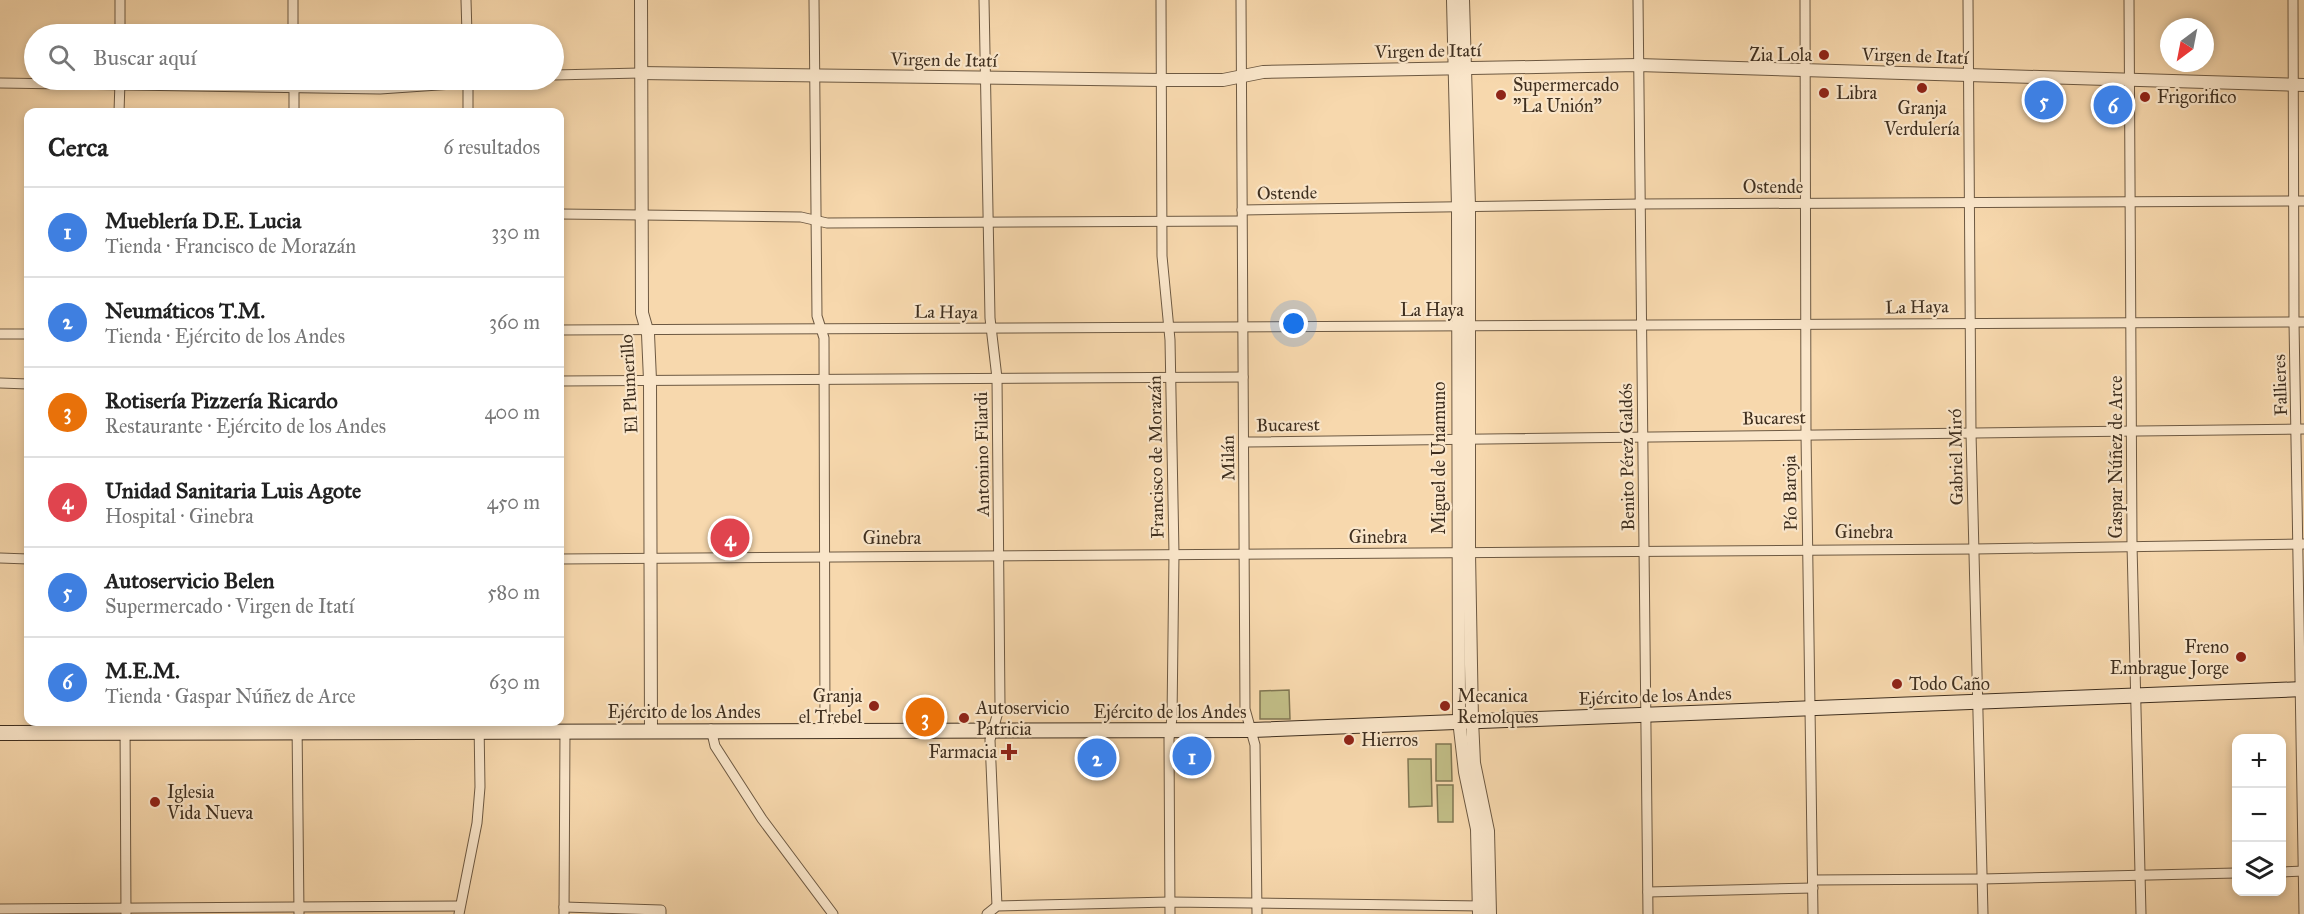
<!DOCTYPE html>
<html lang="es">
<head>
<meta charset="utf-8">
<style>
  :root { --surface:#fff; --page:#f6f6f6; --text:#222; --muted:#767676; --line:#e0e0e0; --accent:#8f2418 }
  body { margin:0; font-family:"IM FELL Great Primer",serif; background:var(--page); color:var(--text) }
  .controls { position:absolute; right:18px; bottom:18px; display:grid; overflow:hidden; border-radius:12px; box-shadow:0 3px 9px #0003 }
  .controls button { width:54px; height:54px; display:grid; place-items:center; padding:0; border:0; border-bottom:2px solid var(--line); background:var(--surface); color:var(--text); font:30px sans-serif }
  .compass { position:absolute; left:2160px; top:18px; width:54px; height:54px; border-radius:50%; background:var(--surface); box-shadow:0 3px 9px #0003; rotate:212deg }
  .you { position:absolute; left:1294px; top:324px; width:21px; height:21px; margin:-15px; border:4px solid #fff; border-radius:50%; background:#1a73e8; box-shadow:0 0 0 9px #1a73e833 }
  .badge { display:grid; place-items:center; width:39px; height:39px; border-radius:50%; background:var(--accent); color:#fff; font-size:20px; font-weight:700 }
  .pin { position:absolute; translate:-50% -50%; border:3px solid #fff; box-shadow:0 2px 6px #0006 }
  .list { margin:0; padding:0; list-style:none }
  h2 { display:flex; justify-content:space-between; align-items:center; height:78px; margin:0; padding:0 24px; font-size:26px }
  h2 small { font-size:20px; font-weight:400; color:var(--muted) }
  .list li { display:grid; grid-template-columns:39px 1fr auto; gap:18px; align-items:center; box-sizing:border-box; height:90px; padding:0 24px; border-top:2px solid var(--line) }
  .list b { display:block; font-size:22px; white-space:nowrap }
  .list p { margin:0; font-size:20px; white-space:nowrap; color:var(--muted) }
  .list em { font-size:20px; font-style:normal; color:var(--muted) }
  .icon { flex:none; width:33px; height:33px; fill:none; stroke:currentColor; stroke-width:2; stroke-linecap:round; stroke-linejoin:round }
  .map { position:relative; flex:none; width:2304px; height:914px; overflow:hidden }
  .search { position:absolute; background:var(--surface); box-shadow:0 3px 9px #0003; left:24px; top:24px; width:540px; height:66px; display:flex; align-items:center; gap:15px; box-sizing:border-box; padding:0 21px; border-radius:33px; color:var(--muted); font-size:22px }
  .panel { position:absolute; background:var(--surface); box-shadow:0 3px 9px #0003; left:24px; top:108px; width:540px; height:618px; border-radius:12px }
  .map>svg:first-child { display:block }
  .green { fill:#c1bd86; stroke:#807652; stroke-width:1.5 }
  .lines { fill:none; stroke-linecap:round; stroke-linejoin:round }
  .minor-casing { stroke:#6d5942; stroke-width:11 }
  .tertiary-casing { stroke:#6d5942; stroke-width:14 }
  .secondary-casing { stroke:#3f2f1f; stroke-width:16 }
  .minor { stroke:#fae6ca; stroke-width:9 }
  .tertiary { stroke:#fae6ca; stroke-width:12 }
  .secondary { stroke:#fae6ca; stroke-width:14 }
  .poi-dot { fill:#8f2418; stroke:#fae6ca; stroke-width:2 }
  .labels { text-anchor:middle; stroke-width:4.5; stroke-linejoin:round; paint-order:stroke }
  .street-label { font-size:18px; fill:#3f2f1f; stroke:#fae6ca }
  .poi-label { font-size:18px; fill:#3f2f1f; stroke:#fae6ca; text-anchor:start }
</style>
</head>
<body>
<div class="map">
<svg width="2304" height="914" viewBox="0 0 2304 914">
  <rect width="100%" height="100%" fill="#f7d8ad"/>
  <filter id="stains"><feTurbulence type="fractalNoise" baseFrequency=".00333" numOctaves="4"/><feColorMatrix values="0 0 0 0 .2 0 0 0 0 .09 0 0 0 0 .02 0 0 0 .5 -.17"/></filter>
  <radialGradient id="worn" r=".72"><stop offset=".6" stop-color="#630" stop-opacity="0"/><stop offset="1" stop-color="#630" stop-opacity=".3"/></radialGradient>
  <g class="green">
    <polygon points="1289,690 1290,719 1260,719 1260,691"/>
    <polygon points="1436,744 1451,744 1452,781 1436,781"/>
    <polygon points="1408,759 1431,759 1432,806 1409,807"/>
    <polygon points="1437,785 1453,785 1453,822 1438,822"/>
  </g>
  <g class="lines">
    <g class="minor-casing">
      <g id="minor">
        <polyline points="293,0 293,34"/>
        <polyline points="466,0 467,34"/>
        <polyline points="814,0 817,316 824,338 825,731"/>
        <polyline points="984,0 990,318 997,378 1000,705 990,740 997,906"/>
        <polyline points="1161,0 1162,256 1170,340 1174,554 1172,718 1169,739 1170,914"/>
        <polyline points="1241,0 1245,709 1255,745 1257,914"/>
        <polyline points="1638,0 1648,914"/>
        <polyline points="1805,0 1806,434 1813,914"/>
        <polyline points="1968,0 1971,433 1983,914"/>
        <polyline points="2129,0 2132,545 2141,914"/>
        <polyline points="2293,0 2294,322 2304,914"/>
        <polyline points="120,34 120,0"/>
        <polyline points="554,75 640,73"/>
        <polyline points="294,80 294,112"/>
        <polyline points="468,80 468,112"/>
        <polyline points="0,83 380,89 453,84 466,80"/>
        <polyline points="119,112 120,82"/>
        <polyline points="1242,210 1640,204 2304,201"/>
        <polyline points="560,214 801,217 827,223 1241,221"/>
        <polyline points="560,330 2304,322"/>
        <polyline points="0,334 28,334"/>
        <polyline points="560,381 1243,377"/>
        <polyline points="0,383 28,384"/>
        <polyline points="1245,442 2304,429"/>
        <polyline points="0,558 28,559"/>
        <polyline points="560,559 1975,549 2304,544"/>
        <polyline points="125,722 126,914"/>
        <polyline points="297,722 299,914"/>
        <polyline points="711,729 715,746 762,819 833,914"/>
        <polyline points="2282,872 2304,871"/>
        <polyline points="1813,880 1982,879 2236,873"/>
        <polyline points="1648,892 1813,888"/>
        <polyline points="564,907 661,910 661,914"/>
        <polyline points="0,909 459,906"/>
        <polyline points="459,914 477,823 480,787 479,722"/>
        <polyline points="564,914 565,731"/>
        <polyline points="987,914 997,906 1170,902 1483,906"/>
      </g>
    </g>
    <g class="tertiary-casing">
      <g id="tertiary">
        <polyline points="641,0 642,313 648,334 650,380 651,730"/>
        <polyline points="1453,0 1458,207 1459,720 1465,772 1477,829 1479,914"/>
        <polyline points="1463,0 1469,206 1469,553 1472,720 1474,763 1488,831 1490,914"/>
        <polyline points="640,73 1162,80 1223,80 1263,72 1638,65 2304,85"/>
      </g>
    </g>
    <g class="secondary-casing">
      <polyline id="secondary" points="0,733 1252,730 2304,689"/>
    </g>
    <use href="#minor" class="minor"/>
    <use href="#tertiary" class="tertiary"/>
    <use href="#secondary" class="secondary"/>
  </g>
  <g class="poi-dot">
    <circle cx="1824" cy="55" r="6"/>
    <circle cx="1922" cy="88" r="6"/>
    <circle cx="1824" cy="93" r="6"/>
    <circle cx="1501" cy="95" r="6"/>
    <circle cx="2145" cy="97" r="6"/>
    <circle cx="2241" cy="657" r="6"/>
    <circle cx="1897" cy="684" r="6"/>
    <circle cx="874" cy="706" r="6"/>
    <circle cx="1445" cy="706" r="6"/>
    <circle cx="964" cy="718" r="6"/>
    <circle cx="1349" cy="740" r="6"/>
    <path d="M1006 743h6v6h6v6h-6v6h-6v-6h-6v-6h6z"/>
    <circle cx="155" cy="802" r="6"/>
  </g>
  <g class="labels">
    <g class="street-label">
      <text transform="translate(1428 51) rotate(-1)" y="6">Virgen de Itatí</text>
      <text transform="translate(1915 56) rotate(2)" y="6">Virgen de Itatí</text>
      <text transform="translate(944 60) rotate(1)" y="6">Virgen de Itatí</text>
      <text x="1773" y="193">Ostende</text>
      <text transform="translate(1287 193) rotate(-1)" y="6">Ostende</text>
      <text transform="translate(1917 307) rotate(-1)" y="6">La Haya</text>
      <text x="1432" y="316">La Haya</text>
      <text transform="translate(946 312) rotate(1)" y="6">La Haya</text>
      <text transform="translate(629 384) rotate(-93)" y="6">El Plumerillo</text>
      <text transform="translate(2280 385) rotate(-92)" y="6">Fallieres</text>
      <text transform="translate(1774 418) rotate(-1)" y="6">Bucarest</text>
      <text transform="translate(1288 425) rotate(-1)" y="6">Bucarest</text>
      <text transform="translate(982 454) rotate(-91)" y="6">Antonino Filardi</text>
      <text transform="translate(1156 457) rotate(-91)" y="6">Francisco de Morazán</text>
      <text transform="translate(1627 457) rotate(-91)" y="6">Benito Pérez Galdós</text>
      <text transform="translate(1956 457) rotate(-91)" y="6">Gabriel Miró</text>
      <text transform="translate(2116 457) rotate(-90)" y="6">Gaspar Núñez de Arce</text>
      <text transform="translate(1228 458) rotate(-91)" y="6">Milán</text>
      <text transform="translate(1439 458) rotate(-90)" y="6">Miguel de Unamuno</text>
      <text transform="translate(1790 493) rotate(-91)" y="6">Pío Baroja</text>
      <text x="1864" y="538">Ginebra</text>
      <text x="1378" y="543">Ginebra</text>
      <text x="892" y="544">Ginebra</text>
      <text transform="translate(1655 696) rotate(-2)" y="6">Ejército de los Andes</text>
      <text x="684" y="718">Ejército de los Andes</text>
      <text x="1170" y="718">Ejército de los Andes</text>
    </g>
    <g class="poi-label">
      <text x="1812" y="61" text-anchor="end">Zia Lola</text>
      <text x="1513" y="91">Supermercado<tspan x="1513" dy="21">"La Unión"</tspan></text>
      <text x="1836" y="99">Libra</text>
      <text x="2157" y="103">Frigorifico</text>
      <text x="1922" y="114" text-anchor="middle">Granja<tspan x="1922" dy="21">Verdulería</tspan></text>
      <text x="2229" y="653" text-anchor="end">Freno<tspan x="2229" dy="21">Embrague Jorge</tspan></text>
      <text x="1909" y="690">Todo Caño</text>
      <text x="862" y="702" text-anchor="end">Granja<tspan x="862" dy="21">el Trebel</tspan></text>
      <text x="1457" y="702">Mecanica<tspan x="1457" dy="21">Remolques</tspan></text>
      <text x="976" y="714">Autoservicio<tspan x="976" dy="21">Patricia</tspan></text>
      <text x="1361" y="746">Hierros</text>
      <text x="997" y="758" text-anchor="end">Farmacia</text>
      <text x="167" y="798">Iglesia<tspan x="167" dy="21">Vida Nueva</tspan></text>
    </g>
  </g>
  <rect width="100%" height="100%" filter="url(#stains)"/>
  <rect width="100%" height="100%" fill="url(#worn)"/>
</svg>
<div class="controls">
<button>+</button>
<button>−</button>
<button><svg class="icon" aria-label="layers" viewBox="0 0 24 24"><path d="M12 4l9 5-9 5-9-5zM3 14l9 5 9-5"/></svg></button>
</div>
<svg class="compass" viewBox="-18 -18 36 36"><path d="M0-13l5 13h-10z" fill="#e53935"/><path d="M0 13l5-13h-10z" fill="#767676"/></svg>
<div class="you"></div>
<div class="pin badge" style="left:1192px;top:756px;background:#3f7fe0">1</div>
<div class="pin badge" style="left:1097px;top:758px;background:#3f7fe0">2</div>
<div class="pin badge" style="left:925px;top:717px;background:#e8710a">3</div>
<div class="pin badge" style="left:730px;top:538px;background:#e0444e">4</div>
<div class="pin badge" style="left:2044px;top:100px;background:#3f7fe0">5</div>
<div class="pin badge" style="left:2113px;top:105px;background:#3f7fe0">6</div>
<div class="search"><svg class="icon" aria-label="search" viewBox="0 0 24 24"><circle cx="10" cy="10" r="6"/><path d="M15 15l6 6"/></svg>Buscar aquí</div>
<section class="panel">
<h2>Cerca<small>6 resultados</small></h2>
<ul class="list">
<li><span class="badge" style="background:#3f7fe0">1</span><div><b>Mueblería D.E. Lucia</b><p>Tienda · Francisco de Morazán</p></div><em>330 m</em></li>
<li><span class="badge" style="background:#3f7fe0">2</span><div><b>Neumáticos T.M.</b><p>Tienda · Ejército de los Andes</p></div><em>360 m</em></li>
<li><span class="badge" style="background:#e8710a">3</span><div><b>Rotisería Pizzería Ricardo</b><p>Restaurante · Ejército de los Andes</p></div><em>400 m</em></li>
<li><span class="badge" style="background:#e0444e">4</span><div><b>Unidad Sanitaria Luis Agote</b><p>Hospital · Ginebra</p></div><em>450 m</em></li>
<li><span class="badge" style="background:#3f7fe0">5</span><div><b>Autoservicio Belen</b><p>Supermercado · Virgen de Itatí</p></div><em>580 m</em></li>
<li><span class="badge" style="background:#3f7fe0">6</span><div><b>M.E.M.</b><p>Tienda · Gaspar Núñez de Arce</p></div><em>630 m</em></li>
</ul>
</section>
</div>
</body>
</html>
